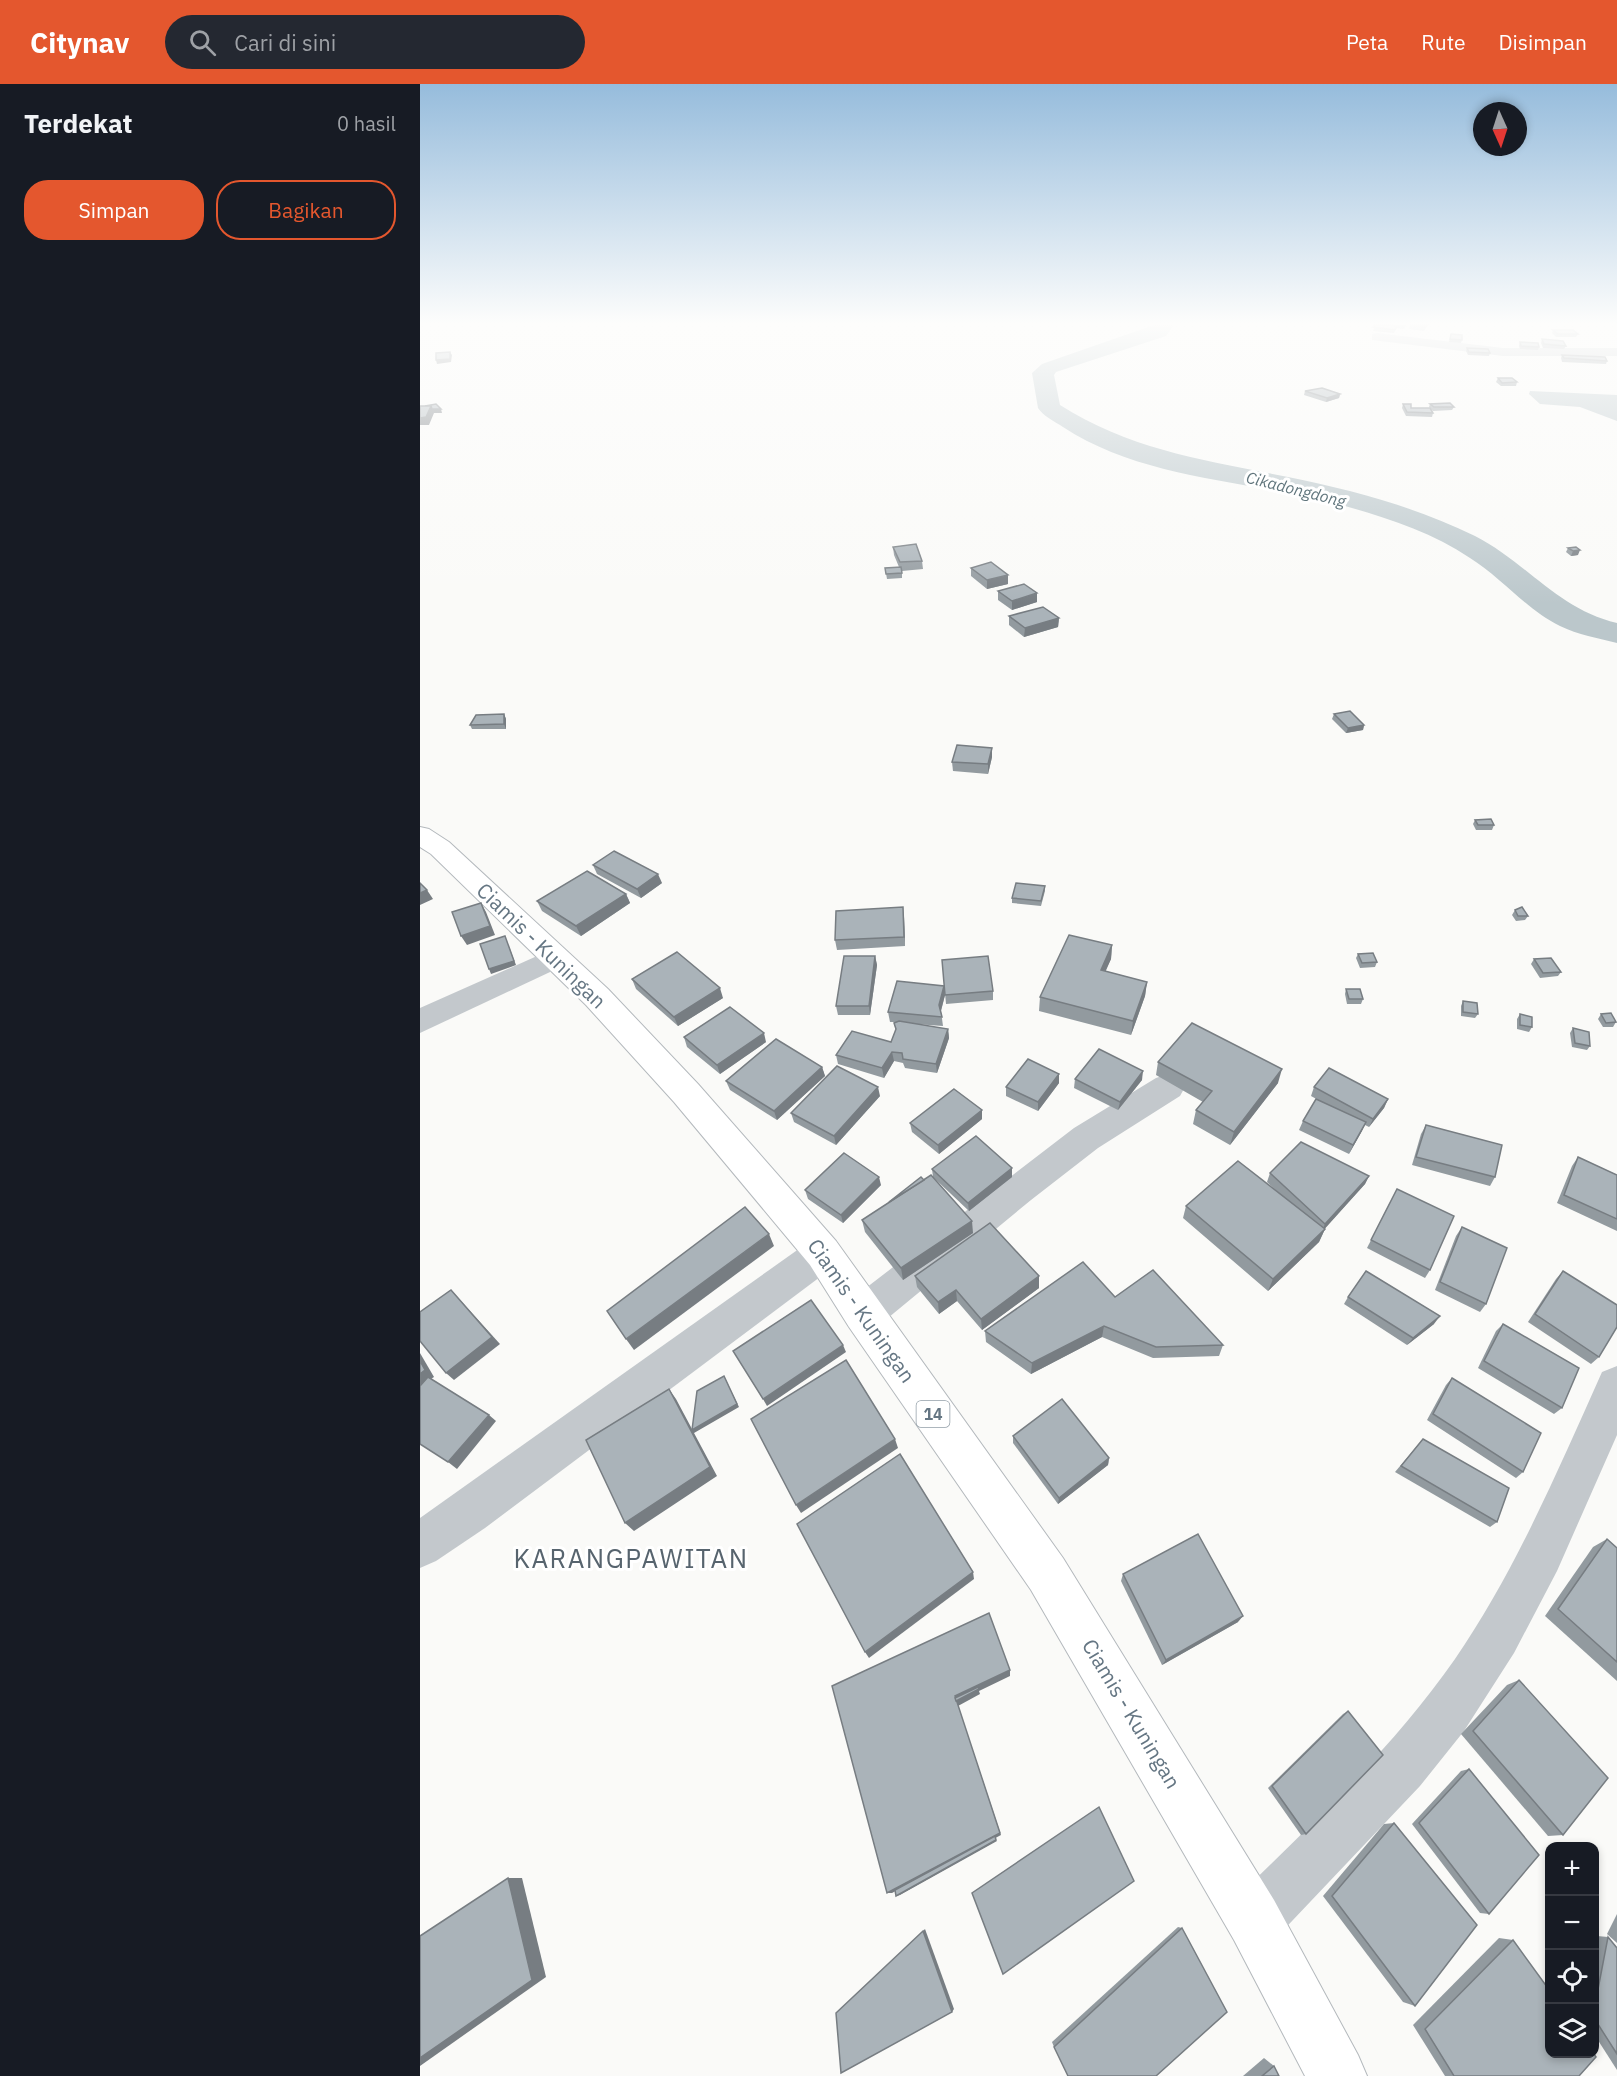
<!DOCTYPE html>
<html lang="id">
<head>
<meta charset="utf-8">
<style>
  :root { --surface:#171b24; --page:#242831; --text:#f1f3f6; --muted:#9ea1a6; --line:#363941; --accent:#e4572e }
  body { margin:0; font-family:"IBM Plex Sans",sans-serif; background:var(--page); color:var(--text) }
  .controls { position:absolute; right:18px; bottom:18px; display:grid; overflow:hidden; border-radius:12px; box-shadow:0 3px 9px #0003 }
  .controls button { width:54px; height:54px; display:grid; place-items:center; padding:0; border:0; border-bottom:2px solid var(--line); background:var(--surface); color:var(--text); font:30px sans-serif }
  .compass { position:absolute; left:1053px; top:18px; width:54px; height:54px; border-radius:50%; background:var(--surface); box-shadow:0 3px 9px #0003; rotate:177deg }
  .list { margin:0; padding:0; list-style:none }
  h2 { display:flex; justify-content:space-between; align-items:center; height:78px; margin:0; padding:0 24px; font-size:26px }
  h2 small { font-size:20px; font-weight:400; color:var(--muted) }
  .actions { display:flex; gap:12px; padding:18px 24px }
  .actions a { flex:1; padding:14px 0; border:2px solid var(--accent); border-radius:24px; text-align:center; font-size:21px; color:var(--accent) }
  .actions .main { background:var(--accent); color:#fff }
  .icon { flex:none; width:33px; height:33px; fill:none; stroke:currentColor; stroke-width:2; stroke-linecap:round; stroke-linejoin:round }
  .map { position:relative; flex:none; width:1197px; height:1992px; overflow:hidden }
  header { display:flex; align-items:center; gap:36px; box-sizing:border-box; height:84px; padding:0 30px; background:var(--accent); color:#fff }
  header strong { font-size:28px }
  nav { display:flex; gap:33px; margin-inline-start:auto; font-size:21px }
  .search { width:420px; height:54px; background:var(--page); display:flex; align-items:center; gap:15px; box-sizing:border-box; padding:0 21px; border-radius:33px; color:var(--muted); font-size:22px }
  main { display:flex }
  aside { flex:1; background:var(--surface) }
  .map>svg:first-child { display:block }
  .water { fill:#bbc7cb }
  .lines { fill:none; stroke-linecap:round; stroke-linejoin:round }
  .river { fill:#bbc7cb; fill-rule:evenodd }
  .trunk-casing { stroke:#b4b9bd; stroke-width:2 }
  .minor { fill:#c3c8cc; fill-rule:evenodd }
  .trunk { fill:#fff; fill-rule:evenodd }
  .wall { fill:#929a9f }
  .shaded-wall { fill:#777d82 }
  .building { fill:#aab3b9; stroke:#777d82; stroke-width:1.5 }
  .labels { text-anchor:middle; stroke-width:6; stroke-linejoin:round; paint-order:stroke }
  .far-water-label { font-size:16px; font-style:italic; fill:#60757c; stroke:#fff }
  .shield { fill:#fff; stroke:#939fa8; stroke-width:1.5 }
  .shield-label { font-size:16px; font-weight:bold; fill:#657683 }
  .near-street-label { font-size:21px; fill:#657683; stroke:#fff }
  .near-quarter-label { font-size:26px; letter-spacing:1.5px; fill:#57646e; stroke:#fff }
</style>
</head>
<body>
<header>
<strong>Citynav</strong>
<div class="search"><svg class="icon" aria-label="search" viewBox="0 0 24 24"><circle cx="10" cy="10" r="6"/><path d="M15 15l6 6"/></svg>Cari di sini</div>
<nav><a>Peta</a><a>Rute</a><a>Disimpan</a></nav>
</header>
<main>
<aside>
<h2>Terdekat<small>0 hasil</small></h2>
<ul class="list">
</ul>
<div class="actions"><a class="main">Simpan</a><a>Bagikan</a></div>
</aside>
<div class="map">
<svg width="1197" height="1992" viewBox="0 0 1197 1992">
  <rect width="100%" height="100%" fill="#fafaf8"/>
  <polygon class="water" points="1110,307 1197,311 1197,337 1160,323 1120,320 1109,310"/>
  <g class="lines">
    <path class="river" d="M734,241H754L746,252L636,288L634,291L640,321C713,367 785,376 868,393C932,406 996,423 1055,452C1106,478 1139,526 1197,539V559C1178,554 1158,551 1140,542C1107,526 1082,494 1050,474C1013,449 968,434 925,422C833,396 725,397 643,343C634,337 623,332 618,324L612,289L622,280Z"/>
    <g class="trunk-casing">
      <polygon id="trunk" points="0,743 9,745 29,758 188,905 278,1000 416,1157 643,1474 854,1816 938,1971 947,1992 885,1992 814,1856 611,1506 429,1243 390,1181 254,1018 166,921 11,770 0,763"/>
    </g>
    <g class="minor">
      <polygon points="957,249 1083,264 1197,264 1197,272 1083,272 952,256 952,250"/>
      <polygon points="135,864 145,867 150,874 145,881 0,949 0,924"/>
      <polygon points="748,990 760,994 765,1003 760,1012 678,1064 611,1116 457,1243 443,1248 429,1243 423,1230 429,1217 654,1044 736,994"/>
      <polygon points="403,1152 416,1157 422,1169 416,1181 65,1444 16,1477 0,1484 0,1434 390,1157"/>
      <path d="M1197,1282V1351L1137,1487L1094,1569L1044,1647L1000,1702L854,1856L834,1864L814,1856L806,1836L814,1816C892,1740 972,1665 1035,1575C1096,1486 1138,1386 1182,1288Z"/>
    </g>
    <use href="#trunk" class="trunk"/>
  </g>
  <g class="wall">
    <polygon points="955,241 987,241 984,245 976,244 974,249 953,247"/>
    <polygon points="990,241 1008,241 1004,247 989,245"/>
    <polygon points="1133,246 1158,250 1156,253 1136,253 1132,249"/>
    <polygon points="1031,250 1042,256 1041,259 1029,258"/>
    <polygon points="1122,255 1146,262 1144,265 1123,264 1121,259"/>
    <polygon points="1100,258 1119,263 1118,266 1100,265 1099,262"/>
    <polygon points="1047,264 1070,269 1069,272 1048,271 1046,267"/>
    <polygon points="1142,271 1187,277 1186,280 1142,278 1141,274"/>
    <polygon points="1078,294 1097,298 1096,302 1081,302 1076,298"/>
    <polygon points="885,307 920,310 919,314 906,318 884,311"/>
    <polygon points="983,320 991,324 1010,324 1009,323 1010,320 1034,323 1032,326 1013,327 1011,325 1013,329 1012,333 986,332 982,324"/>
    <polygon points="473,463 502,477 503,485 482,487 482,494 467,495 465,484 479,483 474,471"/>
    <polygon points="1148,464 1158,471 1151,472 1146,468"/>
    <polygon points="551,484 588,500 567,505 551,492"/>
    <polygon points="578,507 617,518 592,526 578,516"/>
    <polygon points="589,532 639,534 638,543 604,553 589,541"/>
    <polygon points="84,630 86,635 86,645 52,645 50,641"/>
    <polygon points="914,630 944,641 943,646 926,649 912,635"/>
    <polygon points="572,673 568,690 533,687 532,678"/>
    <polygon points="1055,736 1074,741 1072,746 1056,746 1053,740"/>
    <polygon points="173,781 242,799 221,814 177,790"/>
    <polygon points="625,802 625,807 621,822 592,819 592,814"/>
    <polygon points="206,810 210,819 161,852 122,827 117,817"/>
    <polygon points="1095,826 1108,832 1105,836 1096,837 1092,831"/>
    <polygon points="484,833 485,862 417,866 415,856"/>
    <polygon points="692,861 691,875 685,887 727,898 725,912 711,951 619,927 620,913"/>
    <polygon points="938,870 957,878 955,883 940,884 936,874"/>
    <polygon points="455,872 457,881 450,931 418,931 416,922"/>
    <polygon points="1114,875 1141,888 1138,892 1120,894 1111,880"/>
    <polygon points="522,876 573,907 573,916 526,920"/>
    <polygon points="212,895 303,914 258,942 216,905"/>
    <polygon points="926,905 943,915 941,920 927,920 925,910"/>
    <polygon points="525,911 521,927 523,942 495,940 528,945 529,954 517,989 485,984 483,979 474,977 464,994 418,980 416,971 471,958 476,947 474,939 476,938 470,938 468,928"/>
    <polygon points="1043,917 1058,930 1055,934 1041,932 1041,922"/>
    <polygon points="1100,930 1112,943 1109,948 1097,945 1097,935"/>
    <polygon points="1181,930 1196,938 1193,943 1183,943 1178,935"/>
    <polygon points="1153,944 1170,962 1167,966 1152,963 1150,949"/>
    <polygon points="264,953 346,958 300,990 267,963"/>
    <polygon points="738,978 858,999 810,1061 773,1040 776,1026 783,1018 736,991"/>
    <polygon points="402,983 405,992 357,1036 310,1006 306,997"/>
    <polygon points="639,990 639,999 618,1027 586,1012 586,1003"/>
    <polygon points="655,995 722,996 698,1026 654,1004"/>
    <polygon points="894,1003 968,1015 964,1024 949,1043 945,1041 929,1070 879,1046 883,1037 900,1017 891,1012"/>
    <polygon points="460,1012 416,1061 374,1038 371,1029"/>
    <polygon points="562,1035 519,1070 492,1048 490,1039"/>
    <polygon points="1006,1041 1075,1093 1070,1102 992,1081 1001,1050"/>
    <polygon points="1158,1073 1197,1091 1197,1147 1137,1119 1152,1082"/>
    <polygon points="512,1085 592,1093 549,1127 513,1093"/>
    <polygon points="850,1089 949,1092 945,1100 904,1145 905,1145 899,1158 848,1207 763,1134 766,1122 861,1111 847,1098"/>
    <polygon points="504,1096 553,1149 483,1196 445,1148 442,1136"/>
    <polygon points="461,1101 423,1139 388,1115 385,1106"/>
    <polygon points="977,1105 1010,1186 1005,1194 947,1164"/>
    <polygon points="1042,1143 1066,1220 1060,1228 1015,1206 1036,1152"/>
    <polygon points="1143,1187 1179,1273 1171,1280 1108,1238 1136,1195"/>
    <polygon points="495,1192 619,1204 562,1246 537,1217 519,1230 497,1203"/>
    <polygon points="695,1213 803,1261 799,1272 733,1274 682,1253 611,1290 566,1258 565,1247"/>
    <polygon points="928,1213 1014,1240 987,1261 924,1220"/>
    <polygon points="1083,1240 1142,1324 1134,1330 1058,1284 1076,1247"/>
    <polygon points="1032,1294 1103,1388 1096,1394 1007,1336 1026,1301"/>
    <polygon points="593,1352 689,1374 688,1381 638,1420 593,1359"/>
    <polygon points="1003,1355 1077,1438 1070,1443 975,1388"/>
    <polygon points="1187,1455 1197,1464 1197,1597 1125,1532 1173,1463"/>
    <polygon points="703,1490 818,1538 742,1581 701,1497"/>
    <polygon points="1099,1596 1143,1751 1128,1752 1041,1650 1087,1601"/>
    <polygon points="928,1627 886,1750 881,1751 848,1704 923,1630"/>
    <polygon points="1049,1685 1069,1830 1060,1829 992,1740 1041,1687"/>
    <polygon points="974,1739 995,1922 983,1918 903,1812 964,1740"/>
    <polygon points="1197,1830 1197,1859 1187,1850"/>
    <polygon points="758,1843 762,1844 634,1963 632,1958"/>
    <polygon points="1177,1852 1188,1853 1197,1864 1197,1986 1174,1950 1174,1863"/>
    <polygon points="1079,1854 1093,1856 1159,1992 1025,1992 993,1941"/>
    <polygon points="844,1974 854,1982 859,1992 823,1992"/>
  </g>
  <g class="shaded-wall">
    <polygon points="30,268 32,271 31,278 17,280 16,276"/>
    <polygon points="920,310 919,314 906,318 907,314"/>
    <polygon points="11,322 21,325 22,329 14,329 9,341 0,341 0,334"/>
    <polygon points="1160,466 1158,471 1151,472 1153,467"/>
    <polygon points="588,491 588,500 567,505 567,496"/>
    <polygon points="617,509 617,518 592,526 592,517"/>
    <polygon points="639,534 638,543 604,553 605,544"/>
    <polygon points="84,630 86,635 86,645 84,640"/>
    <polygon points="944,641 943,646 926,649 928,644"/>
    <polygon points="572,664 572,673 568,690 568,680"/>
    <polygon points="238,790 242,799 221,814 217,805"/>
    <polygon points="7,806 13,815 0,821 0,809"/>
    <polygon points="206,810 210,819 161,852 156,842"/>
    <polygon points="61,819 66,828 75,851 47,861 41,852"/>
    <polygon points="483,823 484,833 485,862 484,853"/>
    <polygon points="85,852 96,881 71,890 69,885"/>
    <polygon points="692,861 691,875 680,900 681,886"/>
    <polygon points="455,872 457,881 450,931 449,922"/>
    <polygon points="727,898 725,912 711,951 713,937"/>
    <polygon points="524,902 525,911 520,930 519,921"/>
    <polygon points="300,904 303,914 258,942 254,933"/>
    <polygon points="528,945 529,954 517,989 516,980"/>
    <polygon points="344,949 346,958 300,990 297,981"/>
    <polygon points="472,968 474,977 464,994 462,984"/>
    <polygon points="402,983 405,992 357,1036 354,1027"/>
    <polygon points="862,985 858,999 810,1061 814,1048"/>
    <polygon points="723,987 722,996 698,1026 700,1018"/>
    <polygon points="639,990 639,999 618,1027 618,1018"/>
    <polygon points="458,1003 460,1012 416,1061 414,1052"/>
    <polygon points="968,1015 964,1024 949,1043 953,1035"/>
    <polygon points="562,1026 562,1035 519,1070 518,1061"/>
    <polygon points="946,1038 942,1047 929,1070 933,1061"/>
    <polygon points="592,1084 592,1093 549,1127 548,1119"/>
    <polygon points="949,1092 945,1100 901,1149 905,1140"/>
    <polygon points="459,1093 461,1101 423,1139 421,1131"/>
    <polygon points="552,1137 553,1149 483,1196 481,1184"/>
    <polygon points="905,1145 899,1158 848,1207 853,1195"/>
    <polygon points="349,1150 354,1162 214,1266 206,1255"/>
    <polygon points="619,1192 619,1204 562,1246 561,1235"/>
    <polygon points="31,1206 80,1260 34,1296 26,1289"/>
    <polygon points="536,1206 537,1217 519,1230 518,1218"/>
    <polygon points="1020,1232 1014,1240 987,1261 993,1254"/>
    <polygon points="684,1242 682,1253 611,1290 612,1279"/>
    <polygon points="423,1261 426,1268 347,1322 343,1315"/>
    <polygon points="0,1269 14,1293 0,1302"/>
    <polygon points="304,1292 319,1323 274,1349 297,1392 214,1447 205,1439 249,1305 256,1315 272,1345"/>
    <polygon points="69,1331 76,1337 37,1385 28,1378"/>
    <polygon points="475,1355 478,1364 381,1429 376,1421"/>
    <polygon points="689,1374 688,1381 638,1420 639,1414"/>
    <polygon points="553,1488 554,1495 449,1574 445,1568"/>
    <polygon points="823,1532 818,1538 742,1581 746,1576"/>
    <polygon points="590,1586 590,1592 559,1607 560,1610 538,1622 581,1751 472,1809 467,1809 535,1612"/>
    <polygon points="576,1756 577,1757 480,1811 476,1812"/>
    <polygon points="88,1794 102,1794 126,1893 0,1982 0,1974"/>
    <polygon points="505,1845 534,1925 532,1928 503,1847"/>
  </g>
  <g class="building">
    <polygon points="955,241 970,241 977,242 975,246 953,243"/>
    <polygon points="990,241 1007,241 1005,243"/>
    <polygon points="1133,246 1153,246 1158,250 1138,250"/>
    <polygon points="1031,250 1042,251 1042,256 1030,255"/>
    <polygon points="1122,255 1143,257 1146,262 1124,260"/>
    <polygon points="1100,258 1118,259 1119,263 1101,262"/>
    <polygon points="1047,264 1068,265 1070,269 1049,268"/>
    <polygon points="30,268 30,275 16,276 16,269"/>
    <polygon points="1142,271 1185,273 1187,277 1144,274"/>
    <polygon points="1078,294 1092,294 1097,298 1082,299"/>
    <polygon points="902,304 920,310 907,314 885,307"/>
    <polygon points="1030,319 1034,323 1014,323 1010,320"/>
    <polygon points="16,320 21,325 12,325 11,322 5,322"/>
    <polygon points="983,320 991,320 991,324 1010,324 1013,329 987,328"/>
    <polygon points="0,322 11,322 6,333 0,334"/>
    <polygon points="496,460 502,477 480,478 473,463"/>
    <polygon points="1156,463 1160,466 1153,467 1148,464"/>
    <polygon points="571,478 588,491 567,496 551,484"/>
    <polygon points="481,483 482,489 466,490 465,484"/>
    <polygon points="604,500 617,509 592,517 578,507"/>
    <polygon points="623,523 639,534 605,544 589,532"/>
    <polygon points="930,627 944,641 928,644 914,630"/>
    <polygon points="84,630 84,640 50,641 56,631"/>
    <polygon points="537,661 572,664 568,680 532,678"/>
    <polygon points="1071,735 1074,741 1058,741 1055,736"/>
    <polygon points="194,767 238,790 217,805 173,781"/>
    <polygon points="167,787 206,810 156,842 117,817"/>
    <polygon points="0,799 7,806 0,809"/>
    <polygon points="596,799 625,802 621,817 592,814"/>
    <polygon points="61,819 70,842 41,852 32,828"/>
    <polygon points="483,823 484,853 415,856 416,827"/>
    <polygon points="1102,823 1108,832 1098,832 1095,826"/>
    <polygon points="649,851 692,861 681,886 727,898 713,937 620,913"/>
    <polygon points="85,852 94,877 69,885 60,860"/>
    <polygon points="257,868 300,904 254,933 212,895"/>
    <polygon points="953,869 957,878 942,879 938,870"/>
    <polygon points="424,872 455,872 449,922 416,922"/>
    <polygon points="568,872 573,907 525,911 522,876"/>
    <polygon points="1131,874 1141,888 1123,889 1114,875"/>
    <polygon points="477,897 524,902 519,921 522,933 468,928"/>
    <polygon points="926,905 940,905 943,915 929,915"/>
    <polygon points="1043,917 1057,919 1058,930 1043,928"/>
    <polygon points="310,923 344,949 297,981 264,953"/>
    <polygon points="1191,929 1196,938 1186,939 1181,930"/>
    <polygon points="1100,930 1112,933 1112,943 1100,941"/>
    <polygon points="479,937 528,945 516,980 483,975 482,969 472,968 462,984 416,971 432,947 471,958 476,945 474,939"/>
    <polygon points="772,939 862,985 814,1048 776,1026 792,1007 738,978"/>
    <polygon points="1153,944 1169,948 1170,962 1155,959"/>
    <polygon points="356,955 402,983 354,1027 306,997"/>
    <polygon points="679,965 723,987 700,1018 655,995"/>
    <polygon points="608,975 639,990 618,1018 586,1003"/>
    <polygon points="417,982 458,1003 414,1052 371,1029"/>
    <polygon points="909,984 968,1015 953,1035 894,1003"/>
    <polygon points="534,1005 562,1026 518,1061 490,1039"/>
    <polygon points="896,1015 946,1038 933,1061 883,1037"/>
    <polygon points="1006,1041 1082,1061 1075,1093 996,1073"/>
    <polygon points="556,1052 592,1084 548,1119 512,1085"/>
    <polygon points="881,1058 949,1092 905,1140 850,1089"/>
    <polygon points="424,1069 459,1093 421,1131 385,1106"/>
    <polygon points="1158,1073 1197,1091 1197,1135 1144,1111"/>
    <polygon points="818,1077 905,1145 853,1195 766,1122"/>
    <polygon points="511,1091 552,1137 481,1184 442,1136"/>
    <polygon points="501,1093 504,1096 469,1118"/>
    <polygon points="977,1105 1034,1132 1010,1186 951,1156"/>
    <polygon points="325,1123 349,1150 206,1255 187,1227"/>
    <polygon points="570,1139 619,1192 561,1235 536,1206 518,1218 495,1192"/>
    <polygon points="1042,1143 1087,1164 1066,1220 1020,1198"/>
    <polygon points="663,1178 695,1213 733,1186 803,1261 736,1263 684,1242 612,1279 565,1247"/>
    <polygon points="946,1187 1020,1232 993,1254 928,1213"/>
    <polygon points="1143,1187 1197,1221 1197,1243 1179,1273 1115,1230"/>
    <polygon points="31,1206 72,1253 26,1289 0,1257 0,1228"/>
    <polygon points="391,1216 423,1261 343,1315 313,1267"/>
    <polygon points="1083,1240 1159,1284 1142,1324 1064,1277"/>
    <polygon points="426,1276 475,1355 376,1421 331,1335"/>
    <polygon points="0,1277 5,1286 0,1290"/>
    <polygon points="304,1292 317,1320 272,1346 277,1307"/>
    <polygon points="8,1293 69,1331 28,1378 0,1360 0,1302"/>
    <polygon points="1032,1294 1121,1349 1103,1388 1013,1330"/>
    <polygon points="249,1305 290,1383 205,1439 166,1356"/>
    <polygon points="642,1315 689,1374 639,1414 593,1352"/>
    <polygon points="1003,1355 1089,1404 1077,1438 981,1382"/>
    <polygon points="480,1370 553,1488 445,1568 377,1440"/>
    <polygon points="778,1450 823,1532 746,1576 703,1490"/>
    <polygon points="1187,1455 1197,1464 1197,1578 1138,1525"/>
    <polygon points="569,1529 590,1586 535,1612 580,1749 467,1809 412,1602"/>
    <polygon points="1099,1596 1188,1694 1143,1751 1053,1647"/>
    <polygon points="558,1603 559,1605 536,1617 535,1614"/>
    <polygon points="928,1627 963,1671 886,1750 852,1702"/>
    <polygon points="1049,1685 1119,1771 1069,1830 999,1739"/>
    <polygon points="679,1723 714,1797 583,1890 552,1809"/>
    <polygon points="974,1739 1057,1841 995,1922 912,1812"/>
    <polygon points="575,1752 576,1756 476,1812 475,1806"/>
    <polygon points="88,1794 112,1896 0,1974 0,1852"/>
    <polygon points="762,1844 807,1928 736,1992 648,1992 634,1963"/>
    <polygon points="503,1847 532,1928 421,1989 416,1929"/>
    <polygon points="1188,1853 1197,1864 1197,1970 1174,1934 1174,1926"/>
    <polygon points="1093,1856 1130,1907 1130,1970 1174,1970 1176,1973 1159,1992 1034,1992 1005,1945"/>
    <polygon points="854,1982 859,1992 842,1992"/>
  </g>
  <linearGradient id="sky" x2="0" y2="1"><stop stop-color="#96bcdc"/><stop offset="0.46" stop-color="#fdfdfc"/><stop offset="1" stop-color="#fdfdfc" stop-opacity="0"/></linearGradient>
  <rect width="1197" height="520" fill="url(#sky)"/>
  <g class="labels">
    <g class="far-water-label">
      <text transform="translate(876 405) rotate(14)" y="6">Cikadongdong</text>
    </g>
    <rect class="shield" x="496.5" y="1317" width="33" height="26" rx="4.5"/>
    <g class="shield-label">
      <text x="513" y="1336">14</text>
    </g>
    <g class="near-street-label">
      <text transform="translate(121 862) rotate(44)" y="7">Ciamis - Kuningan</text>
      <text transform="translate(441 1227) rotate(55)" y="7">Ciamis - Kuningan</text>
      <text transform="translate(711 1630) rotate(59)" y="7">Ciamis - Kuningan</text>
    </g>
    <g class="near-quarter-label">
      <text x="211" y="1484">KARANGPAWITAN</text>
    </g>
  </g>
</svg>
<div class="controls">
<button>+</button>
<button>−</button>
<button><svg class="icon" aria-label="locate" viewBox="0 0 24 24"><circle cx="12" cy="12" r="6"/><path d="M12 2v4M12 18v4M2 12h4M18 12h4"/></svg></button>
<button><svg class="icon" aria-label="layers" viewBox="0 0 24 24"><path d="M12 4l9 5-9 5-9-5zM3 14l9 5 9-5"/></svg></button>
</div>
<svg class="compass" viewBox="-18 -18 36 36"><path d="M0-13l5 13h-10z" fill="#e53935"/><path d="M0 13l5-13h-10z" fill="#9ea1a6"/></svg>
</div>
</main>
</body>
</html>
